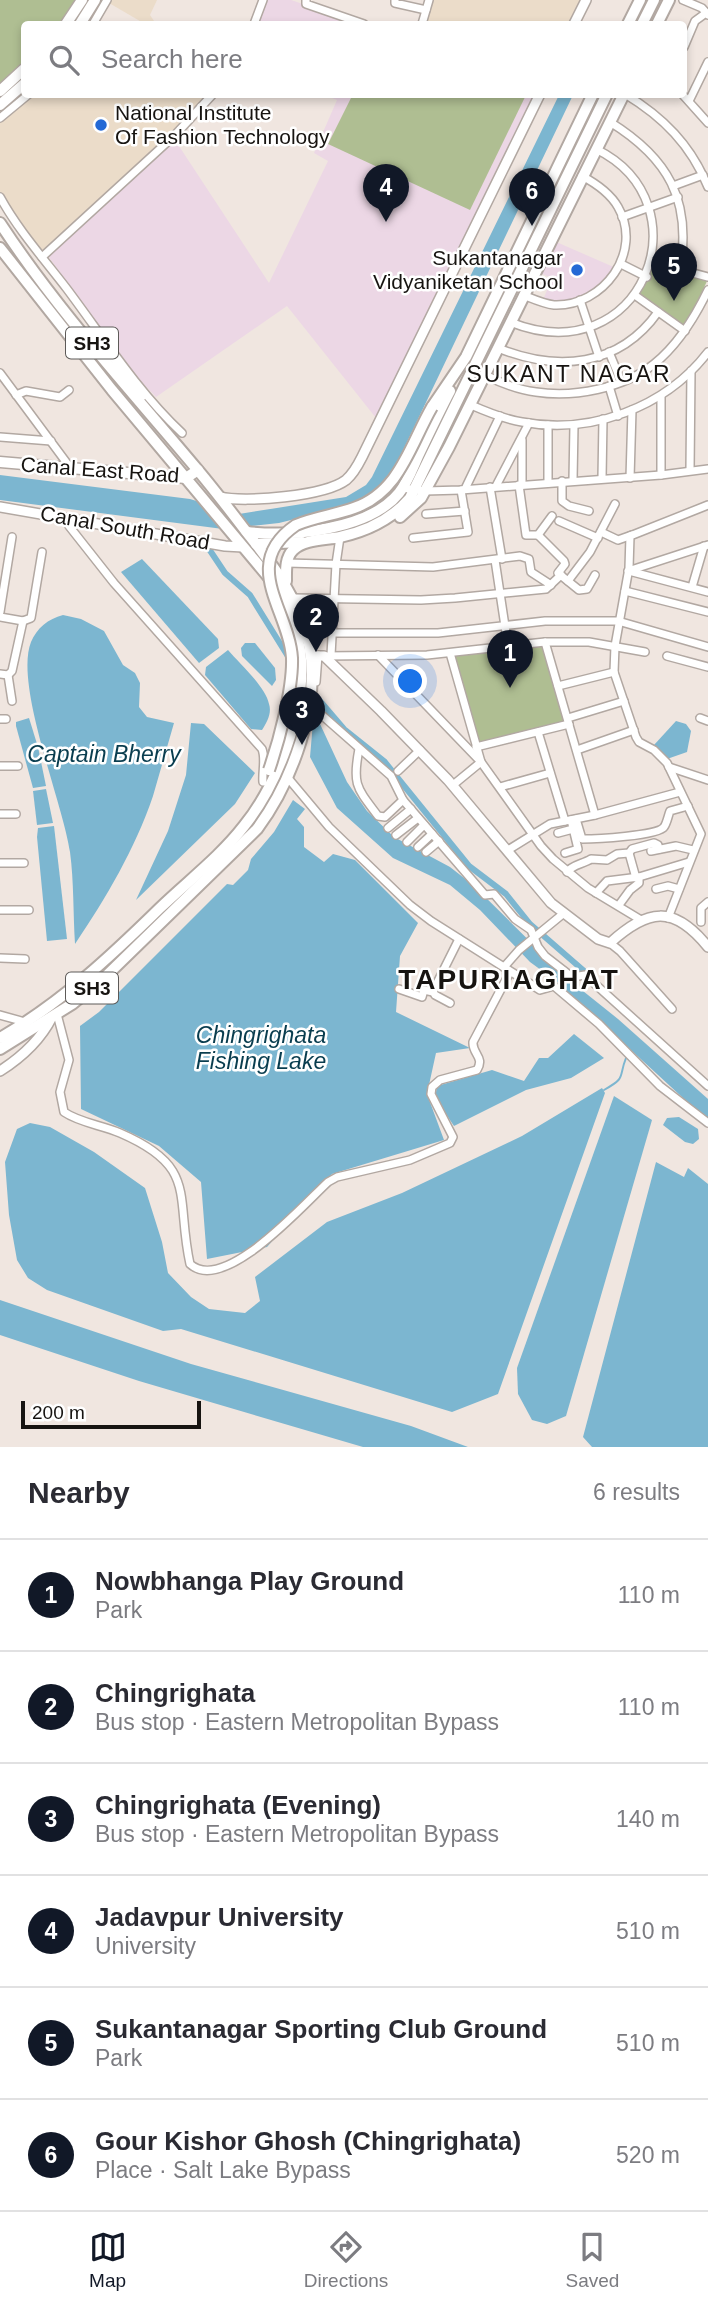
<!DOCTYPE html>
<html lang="en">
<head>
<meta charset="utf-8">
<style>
  :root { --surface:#fff; --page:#f2f2f3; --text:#2b2b33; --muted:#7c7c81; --line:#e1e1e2; --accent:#111827 }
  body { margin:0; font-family:Helvetica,sans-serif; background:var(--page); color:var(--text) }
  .scale { position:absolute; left:21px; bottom:18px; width:180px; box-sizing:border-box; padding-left:7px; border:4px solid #171411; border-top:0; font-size:19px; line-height:24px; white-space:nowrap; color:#171411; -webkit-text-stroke:5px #fff; paint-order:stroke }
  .you { position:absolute; left:411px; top:682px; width:24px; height:24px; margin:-18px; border:5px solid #fff; border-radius:50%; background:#1a73e8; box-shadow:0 0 0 10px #1a73e833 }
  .badge { display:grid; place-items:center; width:46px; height:46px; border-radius:50%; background:var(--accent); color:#fff; font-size:23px; font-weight:700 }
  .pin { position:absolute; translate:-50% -58px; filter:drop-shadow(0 2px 4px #0008) }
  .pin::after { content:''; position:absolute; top:37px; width:24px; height:21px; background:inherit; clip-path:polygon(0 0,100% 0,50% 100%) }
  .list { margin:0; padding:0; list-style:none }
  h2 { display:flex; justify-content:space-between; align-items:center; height:91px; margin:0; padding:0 28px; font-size:30px }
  h2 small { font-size:23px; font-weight:400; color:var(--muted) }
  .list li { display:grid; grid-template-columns:46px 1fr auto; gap:21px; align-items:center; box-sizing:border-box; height:112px; padding:0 28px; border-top:2px solid var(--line) }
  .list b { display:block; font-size:26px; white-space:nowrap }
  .list p { margin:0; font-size:23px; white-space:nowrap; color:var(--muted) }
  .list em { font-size:23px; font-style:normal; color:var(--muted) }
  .icon { flex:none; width:38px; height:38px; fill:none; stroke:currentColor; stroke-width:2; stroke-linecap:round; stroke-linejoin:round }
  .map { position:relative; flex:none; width:708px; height:1447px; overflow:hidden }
  .search { position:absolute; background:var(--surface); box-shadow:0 4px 10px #0003; left:21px; right:21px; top:21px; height:77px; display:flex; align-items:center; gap:18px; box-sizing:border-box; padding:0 24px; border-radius:7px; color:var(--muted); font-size:26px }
  .sheet { height:763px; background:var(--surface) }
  nav { display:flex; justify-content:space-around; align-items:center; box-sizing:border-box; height:98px; border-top:2px solid var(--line); background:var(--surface); font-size:19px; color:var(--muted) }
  nav a { display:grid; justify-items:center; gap:4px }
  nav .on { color:var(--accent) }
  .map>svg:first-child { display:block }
  .commercial { fill:#ebdcc9 }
  .education { fill:#ecd7e5 }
  .green { fill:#afbe92 }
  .water { fill:#7cb6d0 }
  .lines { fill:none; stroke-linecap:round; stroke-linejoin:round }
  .stream { stroke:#7cb6d0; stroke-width:2 }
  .canal { stroke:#7cb6d0; stroke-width:6 }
  .minor-casing { stroke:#b2a8a2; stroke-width:10 }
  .tertiary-casing { stroke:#b2a8a2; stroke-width:12 }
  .secondary-casing { stroke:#b2a8a2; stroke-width:13 }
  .primary-casing { stroke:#b2a8a2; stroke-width:14 }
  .minor { stroke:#fff; stroke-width:7 }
  .tertiary { stroke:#fff; stroke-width:9 }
  .secondary { stroke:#fff; stroke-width:10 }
  .primary { stroke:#fff; stroke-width:10 }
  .primary-bridge-casing { stroke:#b2a8a2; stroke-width:14; stroke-linecap:butt }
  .primary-bridge { stroke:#fff; stroke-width:10 }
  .poi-dot { fill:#2469d5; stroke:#fff; stroke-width:2.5 }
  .labels { text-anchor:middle; stroke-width:5; stroke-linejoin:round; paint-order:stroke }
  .shield { fill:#fff; stroke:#5d5a58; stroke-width:2 }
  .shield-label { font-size:19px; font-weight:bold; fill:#171411 }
  .poi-label { font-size:21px; fill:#171411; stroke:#fff; text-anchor:start }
  .street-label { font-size:21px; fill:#171411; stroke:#fff }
  .neighbourhood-label { font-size:23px; letter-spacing:2px; fill:#171411; stroke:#fff }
  .water-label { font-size:23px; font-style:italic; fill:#093d4f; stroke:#fff }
  .district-label { font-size:28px; font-weight:bold; letter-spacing:2px; fill:#171411; stroke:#fff }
</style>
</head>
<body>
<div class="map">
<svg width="708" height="1447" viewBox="0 0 708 1447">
  <rect width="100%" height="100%" fill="#f0e6e0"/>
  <g class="commercial">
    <polygon points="110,0 157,0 150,15 156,24 145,24 109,3"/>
    <polygon points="433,0 583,0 571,24 426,24"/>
    <polygon points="203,94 205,98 200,106 42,254 23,230 0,192 0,120 32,95"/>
  </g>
  <g class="education">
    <polygon points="263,0 291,0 361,24 255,24"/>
    <polygon points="325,95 537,95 376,418 287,306 156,397 136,376 48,256 175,140 269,283 328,161 314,153 337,100"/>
    <polygon points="554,241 616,268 599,287 578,299 553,303 543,300 552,278 540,273"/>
  </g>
  <g class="green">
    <polygon points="0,0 78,0 61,24 24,24 24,65 0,87"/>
    <polygon points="353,94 526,94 526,95 470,210 328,144"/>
    <polygon points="654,264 708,279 685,328 639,295"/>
    <polygon points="543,643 567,722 478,743 453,655"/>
  </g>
  <g class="water">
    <polygon points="559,95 573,95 397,463 386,483 359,503 279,523 223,529 0,500 0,475 190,499 239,514 346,497 366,485 372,477"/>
    <polygon points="142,559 218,639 219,648 199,663 121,572"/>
    <path d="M63,615L81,619L104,631L123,665L135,673L140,683L139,707L147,717L174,723C167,747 160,772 153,796C135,849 106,898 75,944C73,914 74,882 70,852C63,803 14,685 31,642C37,628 48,619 63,615Z"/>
    <polygon points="245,643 255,643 275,668 276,680 272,686 242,656 241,648"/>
    <path d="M228,650C239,663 266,687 269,704C272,713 267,722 262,730L251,729L205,675L206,667Z"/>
    <polygon points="314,711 347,782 367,811 394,837 450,867 473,885 568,979 618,1019 708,1099 708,1121 556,981 530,962 480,910 450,885 393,858 337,808 310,757"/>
    <polygon points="29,718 38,747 46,786 33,788 16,726 16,722"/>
    <polygon points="676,721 686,724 691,731 687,752 667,759 654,745"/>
    <polygon points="191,723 204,724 255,773 235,804 136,900 168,831 186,775"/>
    <polygon points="46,789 53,823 37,825 33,791"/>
    <polygon points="293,800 305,809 297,819 304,827 304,847 324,862 333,854 355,860 418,923 400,956 396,1012 470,1048 436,1053 427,1094 444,1140 332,1174 267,1247 207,1259 201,1182 159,1146 81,1109 80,1026 99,1012 227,884 233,885 248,870 251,859 274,832"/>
    <polygon points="54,826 67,939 47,941 37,837 38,828"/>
    <polygon points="574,1034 604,1058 571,1078 526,1090 454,1126 435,1098 437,1086 492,1070 524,1081 539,1058 548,1058"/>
    <polygon points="602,1088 605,1093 498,1394 452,1412 181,1329 163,1331 47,1290 28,1278 17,1260 9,1215 5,1162 17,1129 30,1123 50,1127 94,1152 145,1188 162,1242 168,1273 191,1297 209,1309 245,1313 260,1301 255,1277 327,1222 402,1193 522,1136"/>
    <polygon points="614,1096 652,1120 566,1416 547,1424 532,1420 518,1394 517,1368"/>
    <polygon points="679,1117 698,1129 699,1139 693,1144 685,1142 663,1125 667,1118"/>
    <polygon points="656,1162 684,1177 688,1168 708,1184 708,1447 592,1447 583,1437"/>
    <polygon points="0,1300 191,1364 411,1426 468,1447 363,1447 139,1381 0,1335"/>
  </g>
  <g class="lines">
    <path class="stream" d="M604,1090C627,1077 618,1078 626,1058"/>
    <g class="canal">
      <polyline points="205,543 225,573 250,595 289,658"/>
      <polyline points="314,694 344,729 384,761 469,866 506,894 530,924 591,977"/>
    </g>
    <g class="minor-casing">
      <g id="minor">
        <polyline points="306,0 306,4 364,24"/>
        <polyline points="395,0 395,3 426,10"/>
        <polyline points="683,0 702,8 708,15"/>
        <polyline points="93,24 107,0"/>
        <polyline points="254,24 263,0"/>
        <polyline points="422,24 429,0"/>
        <polyline points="684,47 695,21 706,13"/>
        <path d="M625,94C663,117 691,145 708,187"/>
        <polyline points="682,94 708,123"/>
        <polyline points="689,101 708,62"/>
        <polyline points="0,118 29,94"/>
        <path d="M610,122C668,158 692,200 680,269"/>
        <polyline points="673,186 703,175"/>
        <path d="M0,197C18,230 44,259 67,289C103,337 138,392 182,433"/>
        <polyline points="622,217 678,197"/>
        <polyline points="42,257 175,135 213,94"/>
        <polyline points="652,262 708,277"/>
        <polyline points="621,264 647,277"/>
        <path d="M523,295C533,299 544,304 554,305C603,307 644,252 618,207C610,193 597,184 582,176"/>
        <polyline points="636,296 685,331"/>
        <polyline points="580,300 599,357"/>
        <path d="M510,322C642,375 708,204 596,149"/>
        <path d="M498,348C557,372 619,367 658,312"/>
        <polyline points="110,349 113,358 142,397"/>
        <polyline points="609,352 621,381"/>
        <polyline points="0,373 72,470"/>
        <path d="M485,375C501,383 518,390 536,392C574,398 624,388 654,364C679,344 695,317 708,290"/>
        <polyline points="609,386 618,416"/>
        <polyline points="16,395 26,391 60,397 69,390"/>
        <path d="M471,405C487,412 504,419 522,422C590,435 665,408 708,352"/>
        <polyline points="0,437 51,441"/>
        <polyline points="690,470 691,371"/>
        <polyline points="661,475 661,396"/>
        <polyline points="602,478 603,419"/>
        <polyline points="630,478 632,410"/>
        <polyline points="573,480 574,425"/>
        <polyline points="562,481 562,501 569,506 589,511"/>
        <polyline points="548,483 548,425"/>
        <polyline points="519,485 526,535 538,535 552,516"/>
        <polyline points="522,485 522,440"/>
        <polyline points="496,486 529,423"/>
        <polyline points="490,487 502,559"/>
        <polyline points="402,488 425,491 461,490 661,475 708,469"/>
        <polyline points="465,489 500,416"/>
        <polyline points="426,514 465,511"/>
        <path d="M67,517L69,526L114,583L262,749C266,759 262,772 263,782"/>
        <polyline points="559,521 598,538"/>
        <polyline points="601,532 618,540 632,535"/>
        <polyline points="538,535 564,561 565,564 558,573 579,590 587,589 595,575"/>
        <polyline points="413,538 468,532 461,490"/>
        <polyline points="495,560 508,646"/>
        <polyline points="287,563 433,567 520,556 529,559 531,572 551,585"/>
        <polyline points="628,571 708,545"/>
        <polyline points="629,571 708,592"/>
        <polyline points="568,581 590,552 615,504"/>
        <polyline points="692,587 704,546"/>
        <polyline points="625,591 708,612"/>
        <polyline points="294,598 421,600 455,598 546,589 561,575"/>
        <polyline points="0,612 12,537"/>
        <polyline points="0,617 23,621 31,618 42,552"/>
        <polyline points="332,633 438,633 545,621 618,621 708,647"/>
        <polyline points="545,642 595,815"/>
        <polyline points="450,653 481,762 453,785"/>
        <polyline points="331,655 336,564 340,537"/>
        <polyline points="378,655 481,762 541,846 553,859 588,888 641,920"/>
        <polyline points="324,656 427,655 545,642 589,642 645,652"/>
        <polyline points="667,656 708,667"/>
        <polyline points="0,674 8,675 12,671 23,621"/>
        <polyline points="8,675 12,701"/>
        <polyline points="316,682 318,655"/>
        <polyline points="558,686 614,672"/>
        <polyline points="315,697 316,710 391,776 403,800 485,895 494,894 515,919 531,930 538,947 545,956 572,977 585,975 708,1086"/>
        <polyline points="568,718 624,701"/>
        <polyline points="700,718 708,721"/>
        <polyline points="0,719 6,719"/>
        <polyline points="538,732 565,821"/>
        <polyline points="476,747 569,724"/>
        <path d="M359,749C352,785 357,788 378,816L385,817L403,800"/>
        <polyline points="577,750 634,730"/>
        <polyline points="0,766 18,766"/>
        <polyline points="669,767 708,780"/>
        <polyline points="398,771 420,750"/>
        <polyline points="288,778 329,827 410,905 431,921 540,990 554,986 599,1024 660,1086 708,1123"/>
        <polyline points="500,787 550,773"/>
        <polyline points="0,814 16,814"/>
        <path d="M576,819L582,839C594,839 658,836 664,827C667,823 668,816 670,811L688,806"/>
        <polyline points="388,828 411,809"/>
        <polyline points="558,833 573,829"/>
        <polyline points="396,835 418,818"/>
        <polyline points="407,842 424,825"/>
        <polyline points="418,847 432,834"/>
        <polyline points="508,850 550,824 595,815 680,792"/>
        <polyline points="651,851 676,846 693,850"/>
        <polyline points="426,852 439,841"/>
        <polyline points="565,853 578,849 571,820"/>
        <polyline points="629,853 636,878"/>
        <polyline points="0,863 24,863"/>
        <path d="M567,872C572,865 583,864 591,859L607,860L617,854L629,853L632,849L654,843L658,845L659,849"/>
        <polyline points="656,889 668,886 679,889"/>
        <polyline points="596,893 607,881 639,877 689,862"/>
        <polyline points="619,905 630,890 639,883 639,877"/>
        <polyline points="0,910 29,910"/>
        <polyline points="668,918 701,834 667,763 654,750 639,742 636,737 614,672 615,646 629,568 630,536 708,505"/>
        <polyline points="701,922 701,908 708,902"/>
        <polyline points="610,943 620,951 672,1009"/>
        <polyline points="0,958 25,959"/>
        <polyline points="504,967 519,950 564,913"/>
        <polyline points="399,989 422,997 424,990 433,992"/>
        <polyline points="450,1003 435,995 433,991 459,939"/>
        <path d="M57,1014L69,1060L60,1092L64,1112C80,1123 102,1125 120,1133C199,1167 175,1196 190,1264C224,1295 304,1204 328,1182L337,1177L410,1160L450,1143L453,1137L431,1094L432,1087L440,1080L477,1070C485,1057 472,1054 473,1042L510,972"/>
        <polyline points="0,1015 25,1022"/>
      </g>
    </g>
    <g class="tertiary-casing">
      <g id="tertiary">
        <polyline points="574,24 586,0"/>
        <path d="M220,497C245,503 325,496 346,480C353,474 358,465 362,457L540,94"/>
        <polyline points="0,507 225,546 243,547"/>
        <path d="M311,656H324L381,711L448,780L551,903L598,939L610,943C648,909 673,904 708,947"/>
        <path d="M0,1071C22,1057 40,1041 52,1017"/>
      </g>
    </g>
    <g class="secondary-casing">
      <g id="secondary">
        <polyline points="66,24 82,0"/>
        <polyline points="80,24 95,0"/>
        <polyline points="0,91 24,69"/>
        <polyline points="0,105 24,84"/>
        <polyline points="0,462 186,478 198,470"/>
      </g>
    </g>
    <g class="primary-casing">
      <g id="primary">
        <polyline points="628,24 640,0"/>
        <polyline points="642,24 654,0"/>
        <polyline points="657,24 669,0"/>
        <path d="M0,223C57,310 129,388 196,468C213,488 229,509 245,530C274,566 299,599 309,645C321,704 292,782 257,829L103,979L72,1004L0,1049"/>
        <path d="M0,248L112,390L271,580C286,603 299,631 301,659C305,713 277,785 244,826C220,857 188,881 160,908C111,956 61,1003 0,1038"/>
        <polyline points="432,407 466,357 593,94"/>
        <polyline points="400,517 421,498 449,447 624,94"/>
        <path d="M247,532C291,537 369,530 399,493C408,482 413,467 419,454C429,433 439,412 450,391"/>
        <polyline points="256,544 302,542"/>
        <path d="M286,581C286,571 285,558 293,550C304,539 325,540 340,537C367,531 392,519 410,498L607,94"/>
      </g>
    </g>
    <use href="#minor" class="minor"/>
    <use href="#tertiary" class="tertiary"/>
    <use href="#secondary" class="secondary"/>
    <use href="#primary" class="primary"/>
    <g class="primary-bridge-casing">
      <path id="primary-bridge" d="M269,770C279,741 293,689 292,658C289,610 239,564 296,525C315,517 335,515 354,508C400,492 410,445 432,407"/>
    </g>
    <use href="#primary-bridge" class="primary-bridge"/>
  </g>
  <g class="poi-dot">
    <circle cx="101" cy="125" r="7"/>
    <circle cx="577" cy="270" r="7"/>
  </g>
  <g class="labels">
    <g class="shield">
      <rect x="66" y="327.5" width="52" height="31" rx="5"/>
      <rect x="66" y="972.5" width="52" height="31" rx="5"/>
    </g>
    <g class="shield-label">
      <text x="92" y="350">SH3</text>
      <text x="92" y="995">SH3</text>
    </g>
    <g class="poi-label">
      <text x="115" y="120">National Institute<tspan x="115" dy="24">Of Fashion Technology</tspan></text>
      <text x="563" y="265" text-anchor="end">Sukantanagar<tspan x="563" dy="24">Vidyaniketan School</tspan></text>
    </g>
    <g class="street-label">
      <text transform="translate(100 470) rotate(4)" y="7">Canal East Road</text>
      <text transform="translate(125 528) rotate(10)" y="7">Canal South Road</text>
    </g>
    <g class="neighbourhood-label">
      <text x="569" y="382">SUKANT NAGAR</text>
    </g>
    <g class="water-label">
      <text x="104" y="762">Captain Bherry</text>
      <text x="261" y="1043">Chingrighata<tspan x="261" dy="26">Fishing Lake</tspan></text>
    </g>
    <g class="district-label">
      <text x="509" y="989">TAPURIAGHAT</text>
    </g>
  </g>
</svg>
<div class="scale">200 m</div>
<div class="you"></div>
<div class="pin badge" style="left:510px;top:688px">1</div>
<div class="pin badge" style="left:316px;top:652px">2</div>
<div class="pin badge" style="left:302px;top:745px">3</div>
<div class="pin badge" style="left:386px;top:222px">4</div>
<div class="pin badge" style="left:674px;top:301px">5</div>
<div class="pin badge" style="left:532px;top:226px">6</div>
<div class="search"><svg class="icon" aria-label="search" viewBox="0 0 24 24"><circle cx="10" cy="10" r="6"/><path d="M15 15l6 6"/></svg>Search here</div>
</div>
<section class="sheet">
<h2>Nearby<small>6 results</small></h2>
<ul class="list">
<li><span class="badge">1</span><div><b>Nowbhanga Play Ground</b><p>Park</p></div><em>110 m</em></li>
<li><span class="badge">2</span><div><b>Chingrighata</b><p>Bus stop · Eastern Metropolitan Bypass</p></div><em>110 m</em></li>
<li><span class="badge">3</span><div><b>Chingrighata (Evening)</b><p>Bus stop · Eastern Metropolitan Bypass</p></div><em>140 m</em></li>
<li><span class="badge">4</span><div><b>Jadavpur University</b><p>University</p></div><em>510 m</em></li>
<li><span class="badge">5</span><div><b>Sukantanagar Sporting Club Ground</b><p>Park</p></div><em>510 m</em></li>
<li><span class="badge">6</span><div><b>Gour Kishor Ghosh (Chingrighata)</b><p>Place · Salt Lake Bypass</p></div><em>520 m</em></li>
</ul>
</section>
<nav>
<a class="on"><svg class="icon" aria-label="map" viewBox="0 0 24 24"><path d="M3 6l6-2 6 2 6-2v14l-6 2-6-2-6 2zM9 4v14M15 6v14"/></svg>Map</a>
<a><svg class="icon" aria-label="directions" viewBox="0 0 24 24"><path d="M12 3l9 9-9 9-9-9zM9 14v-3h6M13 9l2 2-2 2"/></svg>Directions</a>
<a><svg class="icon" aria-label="saved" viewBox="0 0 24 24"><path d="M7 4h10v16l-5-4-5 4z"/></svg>Saved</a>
</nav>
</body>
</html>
